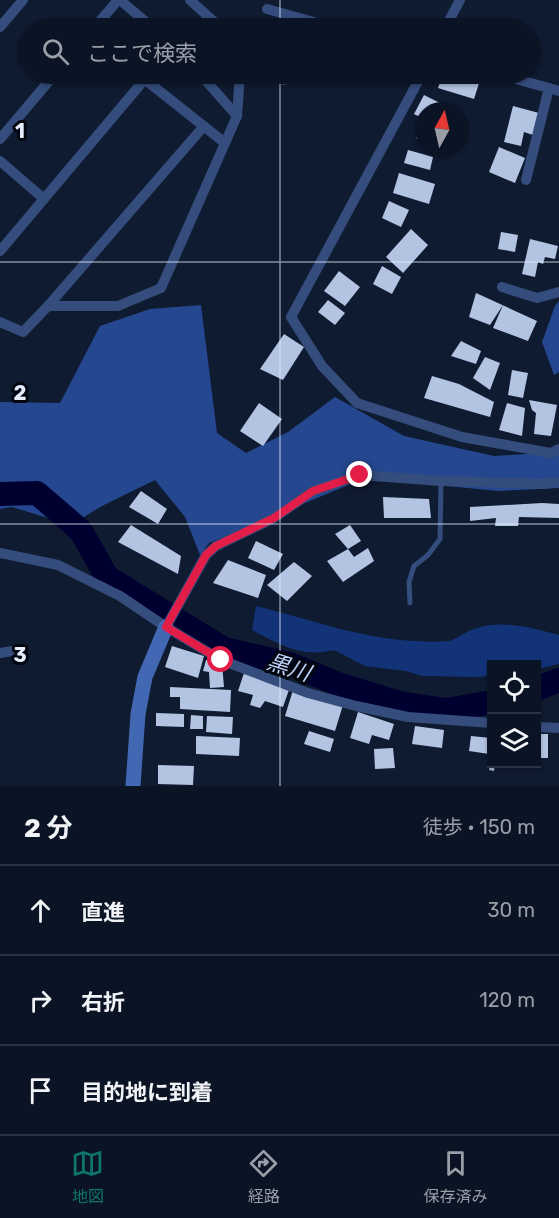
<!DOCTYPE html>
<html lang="ja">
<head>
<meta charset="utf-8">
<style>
  :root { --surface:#0b1425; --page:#141d2d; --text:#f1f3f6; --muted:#9a9ea7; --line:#2b3342; --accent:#0f766e }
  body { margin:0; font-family:Rubik,"Noto Sans JP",sans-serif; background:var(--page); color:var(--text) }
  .controls { position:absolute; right:18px; bottom:18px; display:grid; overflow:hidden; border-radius:0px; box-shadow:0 2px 4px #0004 }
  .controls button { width:54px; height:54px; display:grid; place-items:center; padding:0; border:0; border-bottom:2px solid var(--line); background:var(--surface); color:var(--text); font:30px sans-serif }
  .compass { position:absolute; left:415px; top:102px; width:54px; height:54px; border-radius:50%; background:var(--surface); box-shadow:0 2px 4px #0004; rotate:8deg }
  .stop { position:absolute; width:18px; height:18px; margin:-14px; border:4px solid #e11d48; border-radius:50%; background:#fff }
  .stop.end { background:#e11d48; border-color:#fff; box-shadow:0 2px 6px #0008 }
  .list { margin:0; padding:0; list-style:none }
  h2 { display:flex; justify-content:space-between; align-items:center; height:78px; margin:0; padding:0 24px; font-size:26px }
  h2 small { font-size:20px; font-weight:400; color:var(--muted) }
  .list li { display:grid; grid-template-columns:39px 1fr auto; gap:18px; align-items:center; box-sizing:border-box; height:90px; padding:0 24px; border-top:2px solid var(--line) }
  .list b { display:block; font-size:22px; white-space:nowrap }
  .list em { font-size:20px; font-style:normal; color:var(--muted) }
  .icon { flex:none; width:33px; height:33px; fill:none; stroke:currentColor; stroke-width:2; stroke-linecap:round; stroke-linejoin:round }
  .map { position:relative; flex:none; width:559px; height:786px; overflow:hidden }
  .search { position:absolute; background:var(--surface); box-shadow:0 2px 4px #0004; left:18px; right:18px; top:18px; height:66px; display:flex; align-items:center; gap:15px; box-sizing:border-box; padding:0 21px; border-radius:33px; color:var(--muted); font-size:22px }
  .sheet { height:348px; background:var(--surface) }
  nav { display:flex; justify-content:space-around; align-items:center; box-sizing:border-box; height:84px; border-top:2px solid var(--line); background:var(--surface); font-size:16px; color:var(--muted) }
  nav a { display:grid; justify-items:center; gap:3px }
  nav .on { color:var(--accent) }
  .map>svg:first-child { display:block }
  .green { fill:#133378 }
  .forest { fill:#25478f }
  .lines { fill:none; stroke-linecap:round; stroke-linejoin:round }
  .river { stroke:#000030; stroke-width:24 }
  .building { fill:#b3c3e2 }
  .lane { stroke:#354d7c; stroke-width:5 }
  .street { stroke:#354d7c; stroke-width:10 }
  .secondary { stroke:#4268b3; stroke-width:15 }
  .route { stroke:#e11d48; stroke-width:8 }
  .grid { fill:none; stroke:#e5edfd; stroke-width:1.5; stroke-opacity:0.55 }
  .labels { text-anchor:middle; stroke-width:6; stroke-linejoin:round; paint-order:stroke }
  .water-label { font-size:22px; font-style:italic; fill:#bdd3fc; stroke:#03060f }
  .grid-label { font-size:20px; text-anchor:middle; font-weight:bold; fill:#e5edfd; stroke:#03060f; stroke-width:6; stroke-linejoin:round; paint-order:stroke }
</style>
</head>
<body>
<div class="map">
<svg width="559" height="786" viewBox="0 0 559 786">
  <rect width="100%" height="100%" fill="#0f1b31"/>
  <path class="green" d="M256,606C310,619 361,639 417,641C427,642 439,642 449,641C457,639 465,632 474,629C501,619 532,628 559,635V664L537,669L536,664H492L491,675L480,677L422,676L406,671L365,666L334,650C301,658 281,645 252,630Z"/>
  <g class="forest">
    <polygon points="559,301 559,372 554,375 542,342 555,306"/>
    <polygon points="201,305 217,433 246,453 288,432 335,397 404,436 494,456 559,452 559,488 498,491 365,478 209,543 200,555 185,517 155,480 102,506 71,525 12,507 0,509 0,402 60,403 100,326 150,309"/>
  </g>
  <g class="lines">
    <g class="river">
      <polyline points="0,494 37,493 81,531 107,577 224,649 290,664 338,684 399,703 446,710 492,702"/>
      <polyline points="536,689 559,680"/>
    </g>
  </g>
  <g class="building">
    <polygon points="443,74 459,74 480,80 474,99 438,88"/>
    <polygon points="424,95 450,108 449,111 424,111 424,119 414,114"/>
    <polygon points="513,106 539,113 533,135 524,132 521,146 504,142"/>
    <polygon points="424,123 424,142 416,138"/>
    <polygon points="433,147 447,147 444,153"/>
    <polygon points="499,147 525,158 515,183 489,172"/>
    <polygon points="408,150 433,157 430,170 404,163"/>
    <polygon points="399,173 435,184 429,204 393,193"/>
    <polygon points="389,201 409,210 401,227 382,218"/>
    <polygon points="411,229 428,245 403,273 386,257"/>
    <polygon points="501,232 518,235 515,252 498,249"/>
    <polygon points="530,239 558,246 555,259 545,257 543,264 538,262 535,277 522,274"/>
    <polygon points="382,266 401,277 392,294 373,284"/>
    <polygon points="339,271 360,287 345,306 324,291"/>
    <polygon points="476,293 537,321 528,341 493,328 503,305 490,325 469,317"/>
    <polygon points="328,300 345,313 335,325 318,312"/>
    <polygon points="284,334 304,347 283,380 260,369"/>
    <polygon points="461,341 481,351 476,364 451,356"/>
    <polygon points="485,357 500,363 490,390 473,378"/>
    <polygon points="512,370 528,373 523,398 508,395"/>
    <polygon points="432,376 459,384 494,402 490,417 424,398"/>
    <polygon points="529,400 557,405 551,436 534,434 536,413 532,410"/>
    <polygon points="259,403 282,419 263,446 240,431"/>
    <polygon points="507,403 525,408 522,436 499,430"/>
    <polygon points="141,491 167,509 158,524 129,507"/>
    <polygon points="383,497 429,499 431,518 384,518"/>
    <polygon points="542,503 559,504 559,518 519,517 518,526 495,526 496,518 470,521 470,507"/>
    <polygon points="131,525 181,556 178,574 118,542"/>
    <polygon points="350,525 361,541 348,549 335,534"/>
    <polygon points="256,541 283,554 274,570 248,558"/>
    <polygon points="368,548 374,561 343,582 327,561 348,549 354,557"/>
    <polygon points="228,560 266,575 258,598 213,583"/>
    <polygon points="294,562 312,576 287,601 267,585"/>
    <polygon points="172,646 204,656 198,678 165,667"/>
    <polygon points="206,660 222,663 224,687 210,688 209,672 203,671"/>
    <polygon points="244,673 290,687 283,707 265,701 260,708 250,705 253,695 238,691"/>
    <polygon points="170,687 231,690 230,712 180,709 180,697 170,697"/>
    <polygon points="293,690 343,705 335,731 285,716"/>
    <polygon points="358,712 394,724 389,740 372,735 369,744 350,738"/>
    <polygon points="156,713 184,714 184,727 156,726"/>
    <polygon points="191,715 203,716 203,729 190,729"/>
    <polygon points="207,716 233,717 232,734 206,732"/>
    <polygon points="415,726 444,730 442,748 412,744"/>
    <polygon points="309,731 334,739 330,752 304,744"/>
    <rect x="536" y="734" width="12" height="24"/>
    <polygon points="196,736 240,738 239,756 196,754"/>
    <polygon points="471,736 491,738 489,754 469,751"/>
    <polygon points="393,748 395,768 375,769 374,749"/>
    <polygon points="490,764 495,764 494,771 489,770"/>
    <polygon points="158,765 194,766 193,785 158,784"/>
  </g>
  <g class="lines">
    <polyline class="lane" points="410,603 409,582 414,566 428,555 440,539 441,481"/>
    <g class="street">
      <polyline points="120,0 153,28"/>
      <polyline points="190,0 221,28"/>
      <polyline points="267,9 314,22"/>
      <polyline points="0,27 23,0"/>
      <polyline points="94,28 118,0"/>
      <polyline points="445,28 460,0"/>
      <polyline points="138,74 225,143"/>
      <polyline points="200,74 237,116"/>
      <polyline points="251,74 284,80 287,74"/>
      <polyline points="422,74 291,317 322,366 357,403 462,437 551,453 559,449"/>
      <polyline points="498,74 559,91"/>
      <polyline points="0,139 55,74"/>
      <polyline points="0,161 44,199"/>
      <polyline points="526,180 549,88"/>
      <polyline points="0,251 145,79"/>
      <polyline points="502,287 537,298 559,292"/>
      <polyline points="48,306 204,126"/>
      <polyline points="0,322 23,332 48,306 118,306 161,288 237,116 240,74"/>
      <polyline points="0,553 58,565 120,596 166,627 221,660 308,693 356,706 408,717 492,723"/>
      <polyline points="166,627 206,555 216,546 274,518 313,491 360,475 441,481 545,484 559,482"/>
      <polyline points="0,653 18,650"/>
      <polyline points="536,727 559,728"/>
    </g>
    <polyline class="secondary" points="133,786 138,714 145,677 166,627"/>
  </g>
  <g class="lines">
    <polyline class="route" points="221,660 166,627 206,555 216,546 274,518 313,491 360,475"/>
  </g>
  <path class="grid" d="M280,0V28M280,74V786M0,262H559M0,524H559"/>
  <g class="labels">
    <g class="water-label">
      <text transform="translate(289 667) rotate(18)" y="8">黒川</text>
    </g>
  </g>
  <g class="grid-label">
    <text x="20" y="138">1</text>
    <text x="20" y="400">2</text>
    <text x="20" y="662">3</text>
  </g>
</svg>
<div class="controls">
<button><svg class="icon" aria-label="locate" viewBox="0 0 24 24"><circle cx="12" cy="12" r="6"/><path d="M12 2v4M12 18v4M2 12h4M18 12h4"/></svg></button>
<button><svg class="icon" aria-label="layers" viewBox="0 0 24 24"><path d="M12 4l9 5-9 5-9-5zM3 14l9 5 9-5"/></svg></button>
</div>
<svg class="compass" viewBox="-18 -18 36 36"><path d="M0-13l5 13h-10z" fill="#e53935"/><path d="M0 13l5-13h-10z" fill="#9a9ea7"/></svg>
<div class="stop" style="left:221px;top:660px"></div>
<div class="stop end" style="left:360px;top:475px"></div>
<div class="search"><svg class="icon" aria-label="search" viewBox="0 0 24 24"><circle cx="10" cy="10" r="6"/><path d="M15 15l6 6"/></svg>ここで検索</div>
</div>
<section class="sheet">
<h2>2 分<small>徒歩 · 150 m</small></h2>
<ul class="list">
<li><svg class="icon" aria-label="ahead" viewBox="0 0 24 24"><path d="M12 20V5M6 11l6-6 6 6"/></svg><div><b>直進</b></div><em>30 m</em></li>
<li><svg class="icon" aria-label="right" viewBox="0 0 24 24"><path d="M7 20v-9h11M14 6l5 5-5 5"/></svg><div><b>右折</b></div><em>120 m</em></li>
<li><svg class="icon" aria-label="arrive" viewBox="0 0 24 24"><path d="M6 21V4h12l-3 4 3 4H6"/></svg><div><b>目的地に到着</b></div></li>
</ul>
</section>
<nav>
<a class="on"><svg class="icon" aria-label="map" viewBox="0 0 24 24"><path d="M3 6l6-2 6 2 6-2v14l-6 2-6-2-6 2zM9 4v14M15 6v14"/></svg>地図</a>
<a><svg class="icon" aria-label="directions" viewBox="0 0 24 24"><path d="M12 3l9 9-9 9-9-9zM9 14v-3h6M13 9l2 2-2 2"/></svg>経路</a>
<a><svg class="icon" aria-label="saved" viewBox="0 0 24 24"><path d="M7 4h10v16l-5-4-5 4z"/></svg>保存済み</a>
</nav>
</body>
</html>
